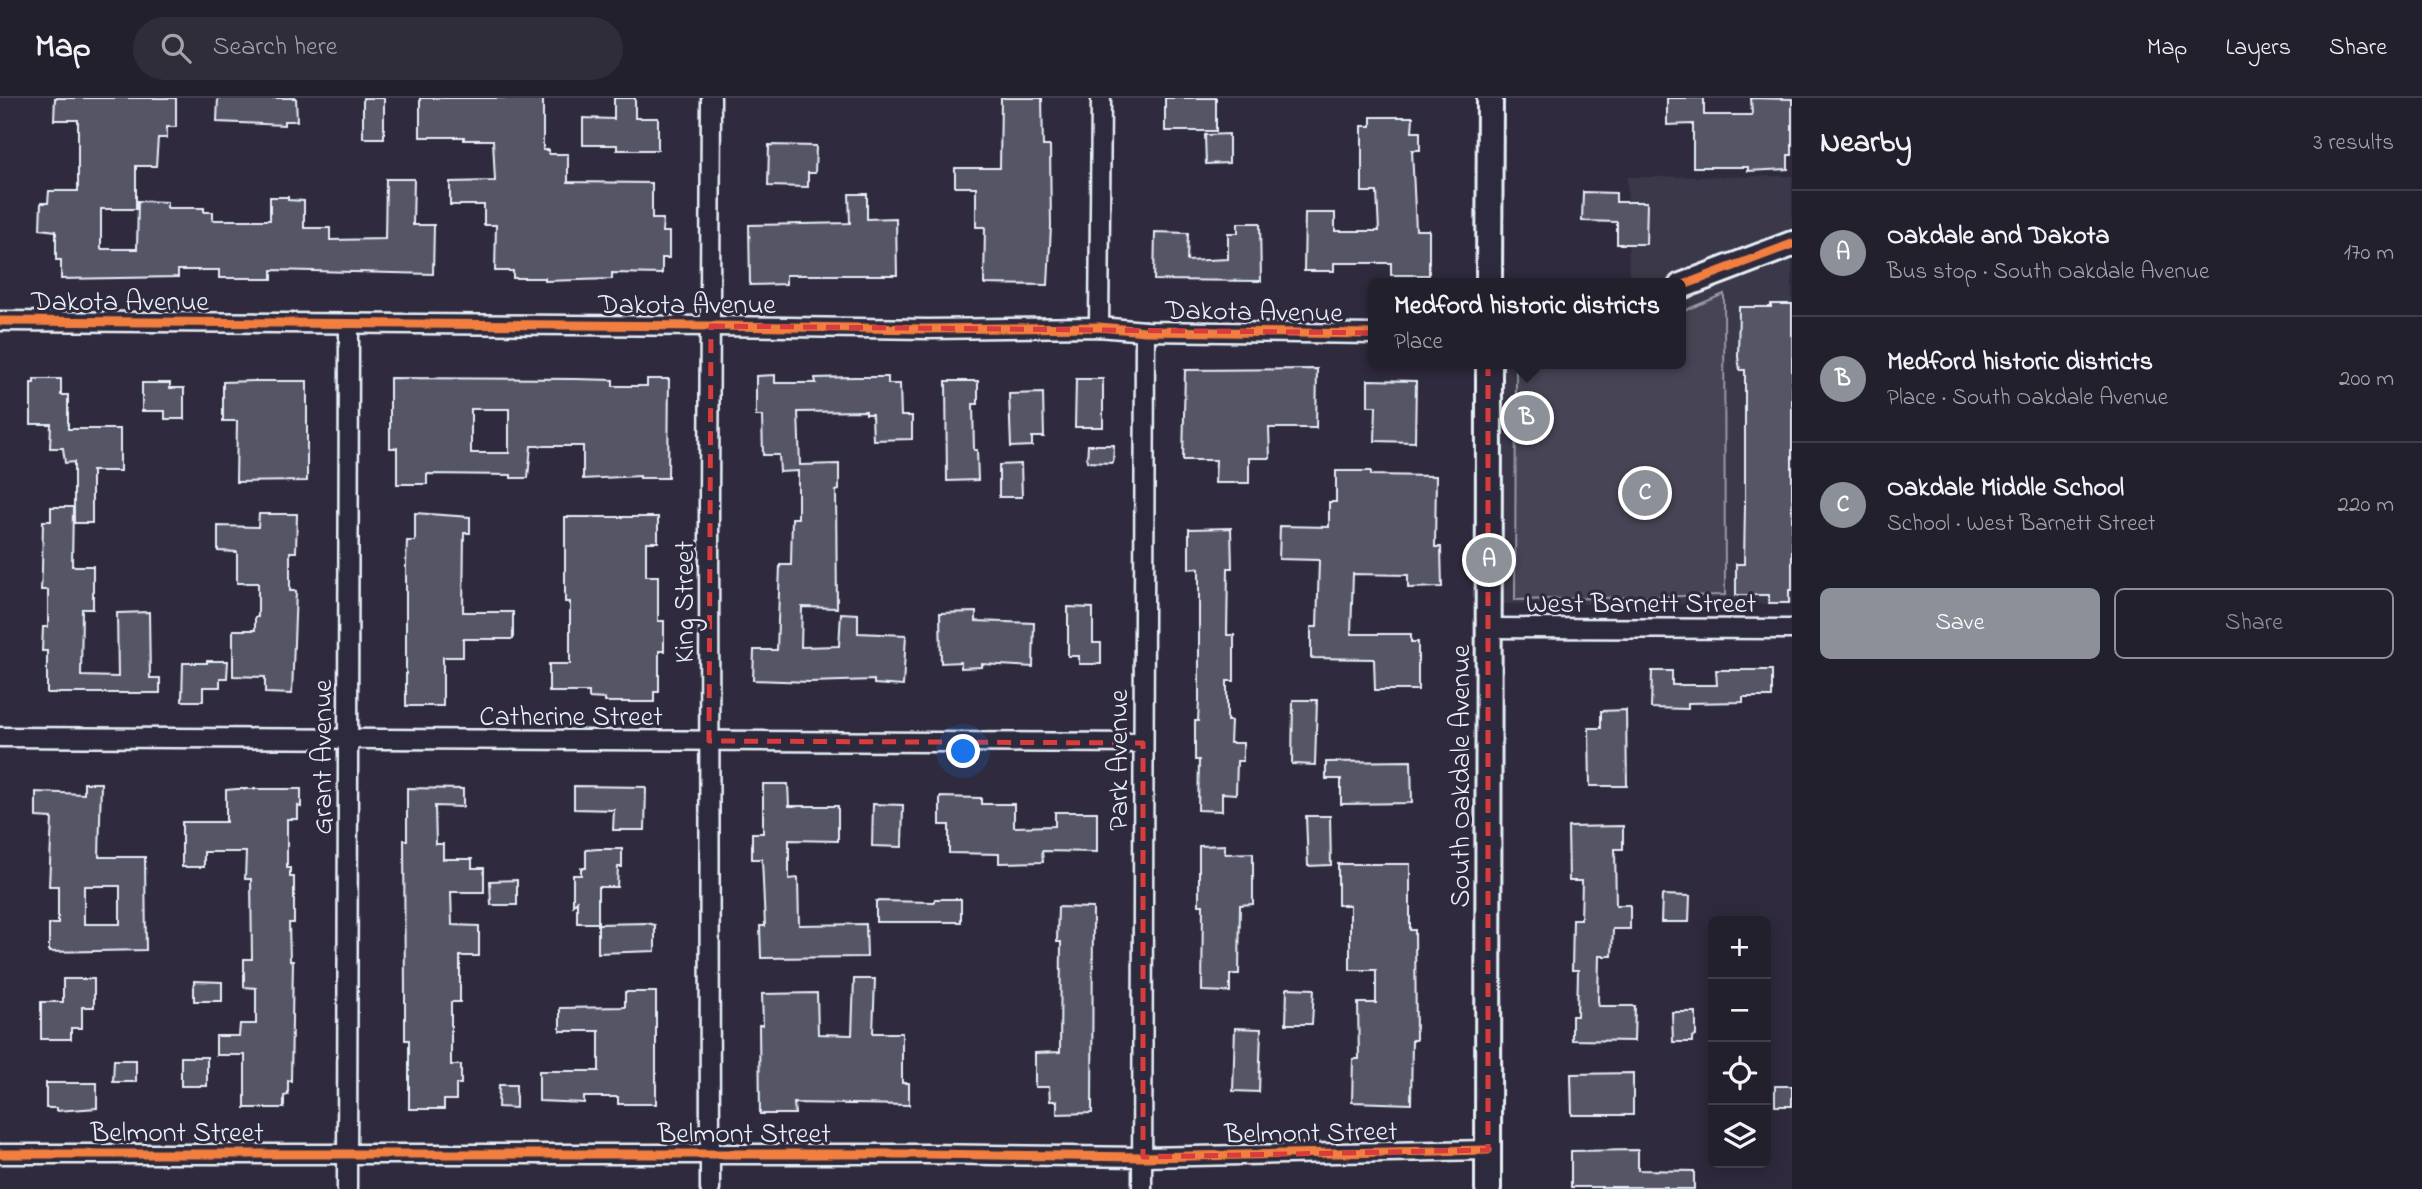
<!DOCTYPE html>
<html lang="en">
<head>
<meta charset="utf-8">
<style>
  :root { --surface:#23202e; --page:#2f2d3a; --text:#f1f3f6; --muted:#a3a3aa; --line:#403e4a; --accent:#8c9099 }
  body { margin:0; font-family:"Indie Flower",sans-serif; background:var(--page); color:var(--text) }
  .controls { position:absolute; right:21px; bottom:21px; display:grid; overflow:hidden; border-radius:10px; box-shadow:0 4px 18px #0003 }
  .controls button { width:63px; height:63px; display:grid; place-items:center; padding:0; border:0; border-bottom:2px solid var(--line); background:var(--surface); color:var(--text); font:35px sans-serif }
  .you { position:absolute; left:964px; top:654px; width:24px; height:24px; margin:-18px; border:5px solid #fff; border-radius:50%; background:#1a73e8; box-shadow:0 0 0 10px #1a73e833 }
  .badge { display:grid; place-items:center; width:46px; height:46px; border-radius:50%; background:var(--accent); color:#fff; font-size:23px; font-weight:700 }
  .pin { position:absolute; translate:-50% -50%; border:4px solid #fff; box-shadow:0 2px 7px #0006 }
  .popup { position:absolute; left:1368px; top:180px; width:318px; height:91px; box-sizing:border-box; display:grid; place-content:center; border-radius:10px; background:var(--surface); filter:drop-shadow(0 2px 5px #0005); font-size:23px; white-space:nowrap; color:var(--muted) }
  .popup b { font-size:26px; color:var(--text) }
  .popup::after { content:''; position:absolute; left:50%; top:100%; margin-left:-14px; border:14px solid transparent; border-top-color:var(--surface) }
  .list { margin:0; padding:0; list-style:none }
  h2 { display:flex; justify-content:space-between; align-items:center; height:91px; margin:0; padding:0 28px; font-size:30px }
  h2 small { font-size:23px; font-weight:400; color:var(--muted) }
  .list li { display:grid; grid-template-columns:46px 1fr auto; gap:21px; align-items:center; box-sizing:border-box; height:126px; padding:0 28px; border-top:2px solid var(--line) }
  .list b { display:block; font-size:26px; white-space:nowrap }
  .list p { margin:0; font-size:23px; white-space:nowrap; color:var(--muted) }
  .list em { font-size:23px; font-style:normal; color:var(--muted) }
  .actions { display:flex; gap:14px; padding:21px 28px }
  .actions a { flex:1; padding:16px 0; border:2px solid var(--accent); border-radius:10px; text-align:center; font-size:24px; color:var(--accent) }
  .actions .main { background:var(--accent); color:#fff }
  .icon { flex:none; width:38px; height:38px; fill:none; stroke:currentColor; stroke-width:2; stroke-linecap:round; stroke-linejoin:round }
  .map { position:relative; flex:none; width:1792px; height:1091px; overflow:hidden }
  header { display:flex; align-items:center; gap:42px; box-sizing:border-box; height:98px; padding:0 35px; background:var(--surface); border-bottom:2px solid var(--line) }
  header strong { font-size:33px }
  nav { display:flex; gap:38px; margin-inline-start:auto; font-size:24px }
  .search { width:490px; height:63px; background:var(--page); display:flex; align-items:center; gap:18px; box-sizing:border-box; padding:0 24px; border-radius:38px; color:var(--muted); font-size:26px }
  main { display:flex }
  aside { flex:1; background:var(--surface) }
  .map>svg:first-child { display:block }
  .built { fill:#3b3749 }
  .green { fill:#464455; stroke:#979aa6; stroke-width:2 }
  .building { fill:#575565; stroke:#e8f1f8; stroke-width:2; fill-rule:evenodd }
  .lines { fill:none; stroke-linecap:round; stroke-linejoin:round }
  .street-casing { stroke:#e8f1f8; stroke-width:23 }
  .secondary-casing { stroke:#e8f1f8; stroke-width:30 }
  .street { stroke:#2f2a3d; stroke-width:18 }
  .secondary { stroke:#2f2a3d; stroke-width:24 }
  .cycleway-casing { stroke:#2f2a3d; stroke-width:13 }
  .cycleway { stroke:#f27e40; stroke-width:9 }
  .marked { fill:none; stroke:#d83c3d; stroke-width:5; stroke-dasharray:14 9; stroke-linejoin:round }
  .labels { text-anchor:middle; stroke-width:6; stroke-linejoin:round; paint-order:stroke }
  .street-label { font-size:28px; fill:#e8f1f8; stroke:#2f2a3d }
</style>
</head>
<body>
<header>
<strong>Map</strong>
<div class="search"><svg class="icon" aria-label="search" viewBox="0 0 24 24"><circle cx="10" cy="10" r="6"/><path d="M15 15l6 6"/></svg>Search here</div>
<nav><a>Map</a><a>Layers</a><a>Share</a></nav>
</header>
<main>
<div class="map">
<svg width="1792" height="1091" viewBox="0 0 1792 1091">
  <rect width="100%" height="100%" fill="#2f2a3d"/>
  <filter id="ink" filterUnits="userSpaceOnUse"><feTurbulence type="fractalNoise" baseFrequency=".0143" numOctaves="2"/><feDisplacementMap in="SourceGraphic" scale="14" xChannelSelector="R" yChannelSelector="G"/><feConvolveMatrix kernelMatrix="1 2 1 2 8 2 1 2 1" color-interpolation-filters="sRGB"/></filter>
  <g filter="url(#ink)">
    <polygon class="built" points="1792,78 1792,506 1497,506 1500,274 1507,266 1681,266 1681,185 1629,185 1627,79"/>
    <polygon class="green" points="1724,196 1725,497 1515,502 1516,272 1519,266 1681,266 1681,214"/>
    <g class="building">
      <polygon points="55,0 176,0 176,29 167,29 167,40 158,40 156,68 136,68 136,111 101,111 101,151 137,151 138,103 167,104 167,110 204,110 204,114 213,114 213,122 270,122 270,99 288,99 288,102 304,103 304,130 330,130 330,142 385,141 386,81 414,81 413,127 434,127 433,176 272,172 272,181 252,181 252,180 219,180 219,172 178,172 178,179 61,181 61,162 56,162 56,133 40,131 41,105 48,105 49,93 78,93 78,22 54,22"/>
      <polygon points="218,0 296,0 297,23 284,23 284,27 217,24"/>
      <rect x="363" y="0" width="21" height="40"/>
      <polygon points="420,0 543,0 543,52 549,52 549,56 568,56 568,84 652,85 652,121 663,121 662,134 669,134 669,160 662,160 662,176 612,175 612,181 545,183 545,180 513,180 513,173 495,173 496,127 484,127 484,107 450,107 450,84 495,83 493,42 464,42 464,39 420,39"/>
      <polygon points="614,0 635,0 635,20 658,20 658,52 617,52 617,47 583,47 583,20 614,21"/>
      <polygon points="1001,0 1042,0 1043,48 1050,48 1051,128 1048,187 984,186 985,129 976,129 976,89 955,89 955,70 1000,70"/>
      <rect x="1165" y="0" width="51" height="33"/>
      <polygon points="1667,0 1704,0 1704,17 1752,17 1751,0 1792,1 1792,57 1788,57 1788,71 1748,73 1748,69 1693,69 1693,26 1667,27"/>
      <polygon points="1371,19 1413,19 1412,34 1420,34 1420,52 1412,52 1416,132 1429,132 1429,177 1391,177 1391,165 1334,165 1334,173 1304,173 1305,115 1335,115 1335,133 1379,133 1377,94 1362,94 1362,28 1371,28"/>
      <polygon points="1229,36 1229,65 1206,66 1205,37"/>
      <polygon points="769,47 816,48 815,75 808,75 808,89 768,88"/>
      <polygon points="1583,94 1616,95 1616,104 1647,104 1646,146 1617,146 1617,124 1582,123"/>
      <polygon points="849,96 867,96 867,121 896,120 897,177 786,177 786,186 750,187 749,127 850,125"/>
      <polygon points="1238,125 1260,125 1261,183 1154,182 1155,134 1188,135 1187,163 1228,161 1228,135 1238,135"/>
      <polygon points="1771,206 1792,206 1792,492 1789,492 1789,505 1769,505 1769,497 1736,497 1736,466 1744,466 1745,406 1745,272 1740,272 1738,259 1739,209 1771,209"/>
      <polygon points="1317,271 1316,330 1269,330 1270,360 1249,360 1249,385 1215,385 1216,362 1183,362 1185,272"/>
      <polygon points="775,277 775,285 816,285 815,280 854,279 888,279 888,286 900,286 901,318 912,318 912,341 873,342 872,316 866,316 866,313 798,314 800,367 839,366 839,392 836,393 837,510 802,509 801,549 839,548 841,515 858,516 858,535 906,537 903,588 874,586 874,582 810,584 753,582 754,552 777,552 780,467 791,467 792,420 798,420 798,373 780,374 779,357 763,357 762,318 756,318 756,278"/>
      <path d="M390,280L575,281L613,282V288H647V281H669L668,380H640V378L583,381V348H531L528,380H511V377L427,376V386H397V350H390ZM471,311H509V355H471Z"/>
      <polygon points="34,281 61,281 61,297 68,297 68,331 120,331 120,373 92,373 92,425 74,425 74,364 65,365 63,350 50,350 51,326 31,326 31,285 34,285"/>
      <polygon points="1076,281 1103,281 1103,329 1075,329"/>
      <polygon points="1368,282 1416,283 1415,344 1375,343 1376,308 1368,308"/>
      <polygon points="254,283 307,283 307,383 236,384 237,323 223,323 223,284"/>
      <polygon points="946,283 978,283 978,306 973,306 974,352 977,352 978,382 947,383"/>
      <polygon points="142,285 170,285 170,290 184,290 184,321 165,321 165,313 142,313"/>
      <polygon points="1043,295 1044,339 1032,339 1032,348 1011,349 1009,296"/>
      <polygon points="1088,347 1114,347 1113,365 1087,364"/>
      <polygon points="1021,366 1022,399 999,399 999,367"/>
      <polygon points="1336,373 1371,373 1371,377 1436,378 1435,449 1441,449 1442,489 1408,490 1408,477 1353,476 1351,536 1411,536 1411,544 1418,544 1418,592 1375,592 1374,561 1311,560 1311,529 1317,529 1319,462 1279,461 1280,428 1329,429 1329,404 1336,404"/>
      <polygon points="51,409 73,409 72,468 93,468 93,511 82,511 81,578 118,579 117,515 149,514 150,580 160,580 160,595 47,595 47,553 42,553 43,529 48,529 48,492 41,492 42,471 43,423 51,423"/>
      <polygon points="415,415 470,419 470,435 464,435 463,514 513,514 513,541 463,541 463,559 443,559 443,608 406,608 406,466 407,443 415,443"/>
      <polygon points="259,416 297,416 296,454 290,454 290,493 296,493 292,596 265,595 265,579 233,578 233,532 255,532 255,519 258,519 258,485 237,485 237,454 218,453 218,428 258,429"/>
      <polygon points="565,419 658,419 658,444 646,444 646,478 658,478 658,523 664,523 664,553 659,553 659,594 654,594 654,604 605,604 605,601 589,600 589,594 549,594 549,566 570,566 570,504 565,504"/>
      <polygon points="1231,430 1232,470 1228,470 1227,537 1234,537 1234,583 1227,583 1227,623 1231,623 1230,645 1243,645 1243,663 1237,663 1236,696 1222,695 1222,713 1198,712 1199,662 1195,662 1195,623 1198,623 1199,602 1199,470 1189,471 1189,431"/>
      <polygon points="1068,509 1093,510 1093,545 1101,545 1101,566 1079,566 1079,558 1068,558"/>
      <polygon points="976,514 976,523 1034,525 1033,569 982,566 982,569 961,570 961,564 941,565 940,515"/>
      <polygon points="207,563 228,563 227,580 220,580 220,589 203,589 203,603 182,603 183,565 207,565"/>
      <polygon points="1716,572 1772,572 1772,599 1743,599 1743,604 1688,605 1688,611 1651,610 1652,573 1672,573 1672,587 1717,587"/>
      <polygon points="1293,602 1317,602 1315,667 1292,666"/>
      <polygon points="1626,612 1627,688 1590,688 1589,630 1601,630 1601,613"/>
      <polygon points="1411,663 1412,705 1341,706 1341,681 1326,681 1326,664"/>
      <path d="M84,685H101L99,759H145L146,852L49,854V826H58V788H49L52,720L36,719V694L84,696ZM84,788H120V826H84Z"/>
      <polygon points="763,686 788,686 789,708 838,708 838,743 789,742 789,781 798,780 799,827 866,826 867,859 761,860 760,828 765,828 762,761 752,761 752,735 763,735"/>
      <polygon points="574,688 646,689 645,732 613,732 614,712 574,711"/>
      <polygon points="407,690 463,691 463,709 435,708 436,746 443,746 443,761 472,761 472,770 484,770 484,794 451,794 452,827 479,828 479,858 460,858 460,904 451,904 451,967 461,967 461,986 456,986 456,1002 444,1002 444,1011 409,1011 409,942 405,942 405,898 404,742 407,742"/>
      <polygon points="237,691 301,691 301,709 298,708 298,721 287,721 287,770 290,770 290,779 294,779 294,825 289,825 290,863 293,863 291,983 288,983 288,997 284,998 284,1010 245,1010 245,957 216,957 216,938 239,938 240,926 256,926 256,890 244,889 244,861 252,861 251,781 245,781 246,754 204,754 204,769 182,769 182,724 226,724 226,692"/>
      <polygon points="940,699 981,700 981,706 1014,706 1014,729 1055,728 1055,714 1097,714 1097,754 1042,753 1043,764 999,765 999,756 949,755 949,727 940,727"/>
      <polygon points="873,706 903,707 902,749 872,748"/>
      <polygon points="1306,718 1330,718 1331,767 1308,768"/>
      <polygon points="1623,728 1623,751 1615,751 1616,807 1630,807 1630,831 1613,831 1612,858 1599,858 1598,902 1599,908 1635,908 1634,943 1572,942 1572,918 1577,918 1578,872 1572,872 1573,821 1581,821 1582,783 1569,783 1568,729"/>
      <polygon points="1225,747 1225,756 1253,755 1253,806 1240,807 1239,876 1230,876 1230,894 1202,893 1203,807 1199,807 1199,748"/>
      <polygon points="598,751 622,751 622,769 618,769 617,789 598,789 598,825 577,825 577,803 573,807 573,777 581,777 581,770 586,770 586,752"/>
      <polygon points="1338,766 1410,766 1410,832 1415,832 1416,942 1412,942 1411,1006 1352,1004 1353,961 1359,961 1358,905 1376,905 1376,872 1350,872 1350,807 1338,807"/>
      <polygon points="517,782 517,807 491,807 490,783"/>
      <polygon points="1662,797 1690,798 1689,824 1661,824"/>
      <polygon points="935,801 961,801 961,824 876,824 876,803 935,804"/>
      <polygon points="1058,809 1093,810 1092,1015 1057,1016 1057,1003 1050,1003 1049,989 1035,989 1035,955 1060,954 1061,844 1057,844"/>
      <polygon points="647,825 655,827 655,853 598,855 598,826"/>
      <polygon points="63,881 94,881 94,909 82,909 82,930 71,930 71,941 41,941 41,904 63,904"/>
      <polygon points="854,881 875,881 873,935 902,935 902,985 909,985 909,1007 794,1005 795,1016 760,1016 759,927 763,927 762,896 817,895 818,936 852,937"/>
      <polygon points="194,883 222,884 222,903 194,903"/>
      <polygon points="1287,890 1314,891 1312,926 1286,926"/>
      <polygon points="625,894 656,894 656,1006 618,1006 618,999 584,999 584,1005 539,1003 539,973 599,973 599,933 560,933 560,910 625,909"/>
      <polygon points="1672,914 1696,914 1696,938 1692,939 1692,944 1673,944"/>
      <polygon points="1235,930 1261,931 1259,994 1233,993"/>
      <rect x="181" y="959" width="26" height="29"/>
      <polygon points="114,962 136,962 136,984 113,984"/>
      <polygon points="1633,975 1633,1017 1572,1017 1571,976"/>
      <polygon points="46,985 97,985 97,1010 57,1013 57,1010 46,1010"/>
      <polygon points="499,987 516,987 516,1010 498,1009"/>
      <rect x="1775" y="988" width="17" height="20"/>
      <polygon points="1638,1052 1638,1072 1694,1073 1694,1091 1667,1091 1667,1089 1571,1089 1571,1053"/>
    </g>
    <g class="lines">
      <g class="street-casing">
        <g id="street">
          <polyline points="0,223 711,228 928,231 1099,229 1145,233 1373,236"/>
          <polyline points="1099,229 1101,0"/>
          <polyline points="1489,530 1792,531"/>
          <polyline points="0,639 1143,645"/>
          <polyline points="0,1056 926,1056 1143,1059 1488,1052"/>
          <polyline points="347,1091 349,226"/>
          <polyline points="710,1091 709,403 711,0"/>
          <polyline points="1142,1091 1145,233"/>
        </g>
      </g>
      <g class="secondary-casing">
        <g id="secondary">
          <polyline points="1489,185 1490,0"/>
          <polyline points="1681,188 1792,146"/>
          <polyline points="1488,1091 1489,266"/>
        </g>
      </g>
      <use href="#street" class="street"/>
      <use href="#secondary" class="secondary"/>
      <g class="cycleway-casing">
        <g id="cycleway">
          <polyline points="1681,188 1792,146"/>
          <polyline points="0,223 711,228 928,231 1099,229 1145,233 1373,236"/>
          <polyline points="0,1056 926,1056 1143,1059 1488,1052"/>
        </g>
      </g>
      <use href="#cycleway" class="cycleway"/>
    </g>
  </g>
  <path class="marked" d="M711,228L1488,236V1052L1143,1059V645L709,643Z"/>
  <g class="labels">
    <g class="street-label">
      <text x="120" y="212">Dakota Avenue</text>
      <text x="687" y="215">Dakota Avenue</text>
      <text transform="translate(1254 212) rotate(1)" y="10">Dakota Avenue</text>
      <text transform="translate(683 504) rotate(-90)" y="10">King Street</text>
      <text x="1641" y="514">West Barnett Street</text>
      <text x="571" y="627">Catherine Street</text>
      <text transform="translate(321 659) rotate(-90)" y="10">Grant Avenue</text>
      <text transform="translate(1117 662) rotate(-90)" y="10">Park Avenue</text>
      <text transform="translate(1459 678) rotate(-90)" y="10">South Oakdale Avenue</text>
      <text x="177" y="1043">Belmont Street</text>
      <text transform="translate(1311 1033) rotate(-1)" y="10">Belmont Street</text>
      <text x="744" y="1044">Belmont Street</text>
    </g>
  </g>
</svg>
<div class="controls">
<button>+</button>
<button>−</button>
<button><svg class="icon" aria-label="locate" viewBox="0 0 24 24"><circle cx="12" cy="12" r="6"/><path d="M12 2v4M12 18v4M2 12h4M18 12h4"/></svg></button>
<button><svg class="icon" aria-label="layers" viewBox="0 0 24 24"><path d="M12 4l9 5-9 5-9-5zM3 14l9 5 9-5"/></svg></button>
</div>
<div class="you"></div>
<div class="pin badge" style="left:1489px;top:462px">A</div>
<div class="pin badge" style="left:1527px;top:320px">B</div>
<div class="popup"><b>Medford historic districts</b>Place</div>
<div class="pin badge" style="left:1645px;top:395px">C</div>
</div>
<aside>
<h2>Nearby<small>3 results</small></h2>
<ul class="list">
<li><span class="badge">A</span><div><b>Oakdale and Dakota</b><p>Bus stop · South Oakdale Avenue</p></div><em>170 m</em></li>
<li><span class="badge">B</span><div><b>Medford historic districts</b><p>Place · South Oakdale Avenue</p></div><em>200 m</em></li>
<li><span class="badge">C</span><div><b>Oakdale Middle School</b><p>School · West Barnett Street</p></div><em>220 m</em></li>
</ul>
<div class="actions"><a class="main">Save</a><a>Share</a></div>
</aside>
</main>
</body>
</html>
